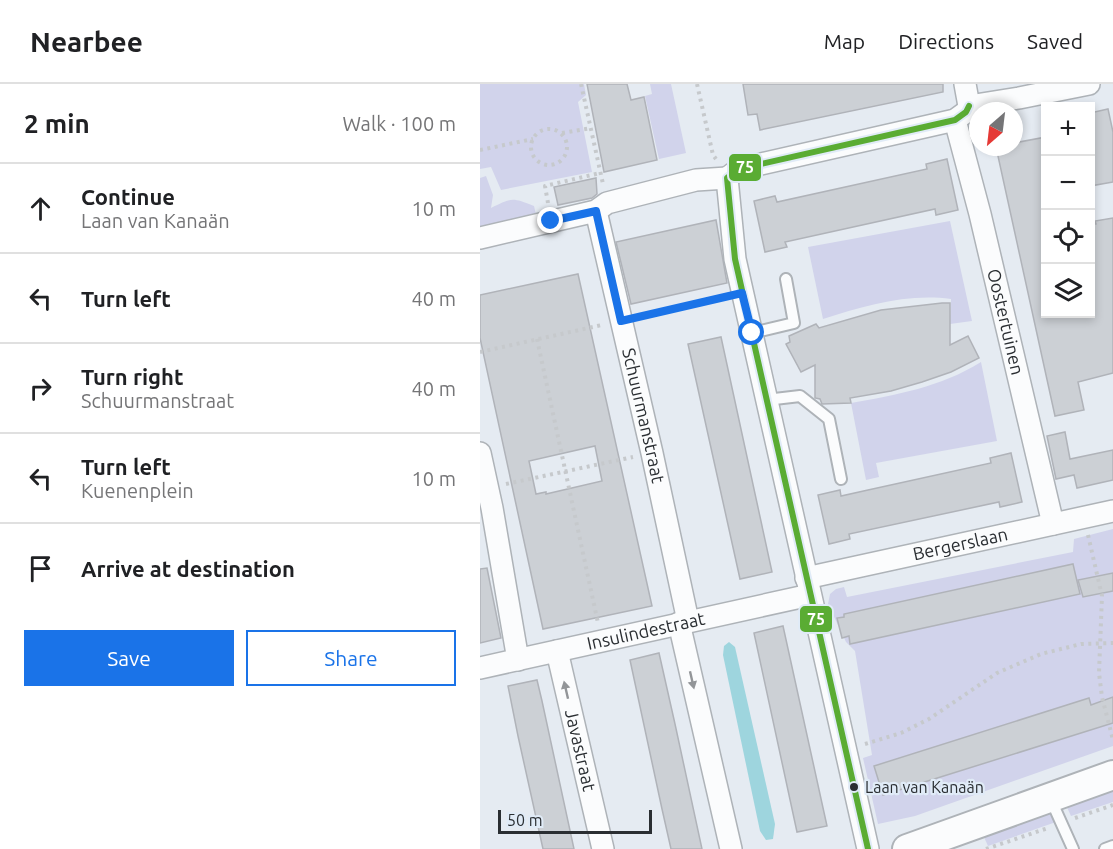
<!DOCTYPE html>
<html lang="en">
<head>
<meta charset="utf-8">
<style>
  :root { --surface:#fff; --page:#f6f6f6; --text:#202124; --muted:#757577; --line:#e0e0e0; --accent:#1a73e8 }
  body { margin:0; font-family:Ubuntu,sans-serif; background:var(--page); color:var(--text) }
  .controls { position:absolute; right:18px; top:18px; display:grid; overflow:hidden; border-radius:0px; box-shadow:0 3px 9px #0003 }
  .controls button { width:54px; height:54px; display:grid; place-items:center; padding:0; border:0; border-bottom:2px solid var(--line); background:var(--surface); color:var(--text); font:30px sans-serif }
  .compass { position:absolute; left:489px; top:18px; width:54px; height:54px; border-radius:50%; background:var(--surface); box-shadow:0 3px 9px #0003; rotate:208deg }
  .scale { position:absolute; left:18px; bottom:15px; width:154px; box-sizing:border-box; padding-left:6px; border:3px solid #2a2e32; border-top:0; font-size:16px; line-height:21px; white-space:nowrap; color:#2a2e32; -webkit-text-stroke:4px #e0ebf7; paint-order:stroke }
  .stop { position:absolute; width:18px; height:18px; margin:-14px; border:4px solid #1a73e8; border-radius:50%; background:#fff }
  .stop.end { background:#1a73e8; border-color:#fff; box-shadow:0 2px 6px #0008 }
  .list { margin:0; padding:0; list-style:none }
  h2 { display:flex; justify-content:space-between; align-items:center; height:78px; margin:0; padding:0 24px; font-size:26px }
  h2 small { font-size:20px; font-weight:400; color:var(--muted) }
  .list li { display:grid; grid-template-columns:39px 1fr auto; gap:18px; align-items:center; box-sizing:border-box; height:90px; padding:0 24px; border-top:2px solid var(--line) }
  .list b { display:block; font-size:22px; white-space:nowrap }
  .list p { margin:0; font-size:20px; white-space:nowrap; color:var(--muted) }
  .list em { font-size:20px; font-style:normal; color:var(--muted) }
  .actions { display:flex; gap:12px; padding:18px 24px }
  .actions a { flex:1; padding:14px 0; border:2px solid var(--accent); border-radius:0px; text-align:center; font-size:21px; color:var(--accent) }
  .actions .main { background:var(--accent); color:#fff }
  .icon { flex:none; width:33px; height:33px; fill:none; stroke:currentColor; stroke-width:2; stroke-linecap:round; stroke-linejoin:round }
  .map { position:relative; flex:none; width:633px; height:765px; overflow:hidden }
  header { display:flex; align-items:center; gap:36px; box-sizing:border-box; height:84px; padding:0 30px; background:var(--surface); border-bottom:2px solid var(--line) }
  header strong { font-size:28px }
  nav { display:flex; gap:33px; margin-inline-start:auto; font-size:21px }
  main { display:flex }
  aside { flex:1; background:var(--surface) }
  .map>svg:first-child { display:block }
  .green { fill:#d1d3eb }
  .water { fill:#9ed5de }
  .building { fill:#ccd0d5; stroke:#b0b3b9; stroke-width:1.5; fill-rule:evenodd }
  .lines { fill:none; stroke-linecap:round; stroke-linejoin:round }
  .lane-casing { stroke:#aeb3b8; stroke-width:14 }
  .street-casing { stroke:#aeb3b8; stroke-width:24 }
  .secondary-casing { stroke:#aeb3b8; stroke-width:32 }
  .path { stroke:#c6c9cc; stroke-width:4; stroke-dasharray:3 4.5; stroke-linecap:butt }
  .lane { stroke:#fbfcfd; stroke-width:10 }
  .street { stroke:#fbfcfd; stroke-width:21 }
  .secondary { stroke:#fbfcfd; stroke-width:28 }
  .bus-1-casing { stroke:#e0ebf7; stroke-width:10 }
  .bus-1 { stroke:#5aac33; stroke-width:6 }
  .oneway { fill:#929598 }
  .route { stroke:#1a73e8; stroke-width:8 }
  .bus-dot { fill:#2a2e32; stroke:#e0ebf7; stroke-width:2 }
  .labels { text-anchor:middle; stroke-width:4.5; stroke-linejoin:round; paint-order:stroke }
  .bus-label { font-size:16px; fill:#2a2e32; stroke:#e0ebf7; text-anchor:start }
  .street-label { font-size:18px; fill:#2a2e32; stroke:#e0ebf7 }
  .line-badge { stroke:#e0ebf7; stroke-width:2 }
  .badge-label { font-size:16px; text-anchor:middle; font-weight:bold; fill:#fff }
</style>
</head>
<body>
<header>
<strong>Nearbee</strong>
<nav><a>Map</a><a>Directions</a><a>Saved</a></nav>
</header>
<main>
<aside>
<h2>2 min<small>Walk · 100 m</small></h2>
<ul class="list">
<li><svg class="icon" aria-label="ahead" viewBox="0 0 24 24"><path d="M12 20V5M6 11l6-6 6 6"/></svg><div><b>Continue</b><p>Laan van Kanaän</p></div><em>10 m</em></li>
<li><svg class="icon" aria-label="left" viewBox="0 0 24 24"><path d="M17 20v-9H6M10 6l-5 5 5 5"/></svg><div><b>Turn left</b></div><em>40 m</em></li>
<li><svg class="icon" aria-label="right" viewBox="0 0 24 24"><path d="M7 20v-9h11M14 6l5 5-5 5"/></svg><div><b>Turn right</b><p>Schuurmanstraat</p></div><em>40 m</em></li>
<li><svg class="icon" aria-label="left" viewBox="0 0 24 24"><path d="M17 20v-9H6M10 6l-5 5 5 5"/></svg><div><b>Turn left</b><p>Kuenenplein</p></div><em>10 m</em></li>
<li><svg class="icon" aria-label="arrive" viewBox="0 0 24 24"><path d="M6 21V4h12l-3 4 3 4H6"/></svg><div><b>Arrive at destination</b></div></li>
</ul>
<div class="actions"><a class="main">Save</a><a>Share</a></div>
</aside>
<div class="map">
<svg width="633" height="765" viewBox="0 0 633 765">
  <rect width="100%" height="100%" fill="#e5ebf2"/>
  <g class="green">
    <polygon points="0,0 104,0 106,11 98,18 112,88 21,106 11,83 0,85"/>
    <polygon points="170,0 191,0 206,69 179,75 165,12 172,10"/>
    <path d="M6,92L13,111L11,124C32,114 31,113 54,122L56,131L0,149V94Z"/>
    <path d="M470,137L492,237L470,240L471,215C427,209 384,222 343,235L328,163Z"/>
    <path d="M501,278L517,357L396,379L399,393L386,396L371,319C416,311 461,303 501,278Z"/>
    <polygon points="633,445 633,662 435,732 398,740 383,674 392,671 375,567 366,558 348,520 350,510 356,505 364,503 367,513 593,468 594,455"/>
    <polygon points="633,702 633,718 591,732 585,719"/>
    <polygon points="570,725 576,738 508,762 504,753"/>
  </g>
  <polygon class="water" points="249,558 255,563 295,740 293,755 286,756 280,747 243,571 244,562"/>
  <g class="building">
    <polygon points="107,0 147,0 151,16 164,13 177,76 124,88"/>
    <polygon points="263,0 463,0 463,8 280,46 277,30 268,31"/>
    <polygon points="628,25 633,48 633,98 610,102 610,29"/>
    <polygon points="566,53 566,230 610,230 610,141 616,140 615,137 633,134 633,289 598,298 604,326 575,332 516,63 534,63 534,59"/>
    <polygon points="467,75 478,126 456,131 455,125 305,158 307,163 285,168 274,117 295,112 297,118 447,85 446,80"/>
    <polygon points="116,94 117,110 112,114 78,121 74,103"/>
    <polygon points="236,136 247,199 151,220 136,158"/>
    <path d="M98,190L172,522L63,545L0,254V211ZM115,362L122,397L66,410V408L56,410L49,377Z"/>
    <polygon points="462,219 470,219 470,261 488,252 499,274 471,288 442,298 411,307 370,314 371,319 342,320 340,315 335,314 335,281 321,288 306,260 310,258 309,252 336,240 339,244 401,226"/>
    <polygon points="241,253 292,488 260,495 208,260"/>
    <polygon points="585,348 590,375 633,366 633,396 597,404 594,391 576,395 567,352"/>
    <polygon points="531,369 542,418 520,423 519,418 369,450 370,455 349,460 338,411 360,406 361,412 388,406 511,379 510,374"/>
    <polygon points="593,480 600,510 370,560 369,552 362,554 357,534 364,533 364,530"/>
    <polygon points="7,484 21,554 0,559 0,485"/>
    <polygon points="633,489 633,507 603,513 598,496"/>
    <polygon points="303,542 347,742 317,748 274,549"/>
    <polygon points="179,569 195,640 222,765 191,765 182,725 150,576"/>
    <polygon points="57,596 62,617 94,765 63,765 38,652 28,602"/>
    <polygon points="633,613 633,639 403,711 394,682 609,614 611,621"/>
  </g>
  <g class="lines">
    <g class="lane-casing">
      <g id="lane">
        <polyline points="272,249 314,239 306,195"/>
        <polyline points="286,316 320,312 349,335 361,395"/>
        <polyline points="571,716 593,765"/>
        <polyline points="625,765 633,762"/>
      </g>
    </g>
    <g class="street-casing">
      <g id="street">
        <polyline points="485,0 489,22"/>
        <polyline points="489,22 539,14 609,0"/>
        <path id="s1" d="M475,36L500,130L573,440"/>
        <path id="s2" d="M116,127L172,369L208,537"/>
        <polyline points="0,154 116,127 127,119 216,96 247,94"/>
        <polyline points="0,369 12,424 38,576"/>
        <path id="s3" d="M326,494L633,427"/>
        <polyline points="199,539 251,765"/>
        <path id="s4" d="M77,567L123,765"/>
        <path id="s5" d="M0,584L330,511"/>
        <polyline points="388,765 255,175 247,94 259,85 475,36 486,28 489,22"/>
      </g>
    </g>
    <g class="secondary-casing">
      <polyline id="secondary" points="427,765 633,691"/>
    </g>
    <g class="path">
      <polyline points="101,0 123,100"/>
      <polyline points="217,0 233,71 236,75"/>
      <circle cx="69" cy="63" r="18"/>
      <polyline points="82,49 111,44"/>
      <polyline points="0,66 53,55"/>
      <polyline points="68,119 65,102 120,89"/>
      <polyline points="159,233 245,213"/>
      <polyline points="57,255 118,539"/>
      <polyline points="0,268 122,241"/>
      <polyline points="26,400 153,373"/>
      <polyline points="608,451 622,512 619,589 622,613 633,656"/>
      <polyline points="385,660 421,649 449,635 517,589 561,570 601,560 633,559"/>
      <polyline points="595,734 633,721"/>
      <polyline points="506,765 568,744"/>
    </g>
    <use href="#lane" class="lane"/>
    <use href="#street" class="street"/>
    <use href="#secondary" class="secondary"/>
    <g class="bus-1-casing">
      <polyline id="bus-1" points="388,765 255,175 247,94 259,85 475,36 486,28 489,22"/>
    </g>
    <use href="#bus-1" class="bus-1"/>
  </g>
  <defs><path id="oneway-solid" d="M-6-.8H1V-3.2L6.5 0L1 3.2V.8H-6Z" transform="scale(1.5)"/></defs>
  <g class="oneway">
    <use href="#oneway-solid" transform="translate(212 596) rotate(77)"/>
    <use href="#oneway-solid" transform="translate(86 606) rotate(-103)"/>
  </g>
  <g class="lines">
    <polyline class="route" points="71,137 116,127 141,237 262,209 272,249"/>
  </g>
  <circle class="bus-dot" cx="374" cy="703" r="5"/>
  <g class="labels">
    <g class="bus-label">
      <text x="385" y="709">Laan van Kanaän</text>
    </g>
    <g class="street-label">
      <text dy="6" stroke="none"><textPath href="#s1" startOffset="208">Oostertuinen</textPath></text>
      <text dy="6" stroke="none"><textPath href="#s2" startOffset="210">Schuurmanstraat</textPath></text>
      <text dy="6" stroke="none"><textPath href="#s3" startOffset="158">Bergerslaan</textPath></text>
      <text dy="6" stroke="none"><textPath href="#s5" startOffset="170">Insulindestraat</textPath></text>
      <text dy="6" stroke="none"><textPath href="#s4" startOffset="102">Javastraat</textPath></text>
    </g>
  </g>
  <g class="line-badge">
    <rect x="248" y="69" width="34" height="29" rx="6" fill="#5aac33"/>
    <rect x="319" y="521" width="34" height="28" rx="6" fill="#5aac33"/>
  </g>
  <g class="badge-label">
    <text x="265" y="89">75</text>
    <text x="336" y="541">75</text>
  </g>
</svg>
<div class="controls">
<button>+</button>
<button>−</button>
<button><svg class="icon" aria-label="locate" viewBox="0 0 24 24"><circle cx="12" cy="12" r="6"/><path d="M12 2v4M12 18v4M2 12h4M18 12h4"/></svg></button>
<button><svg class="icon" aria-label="layers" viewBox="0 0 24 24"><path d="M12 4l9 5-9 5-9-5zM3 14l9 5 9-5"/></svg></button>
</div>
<svg class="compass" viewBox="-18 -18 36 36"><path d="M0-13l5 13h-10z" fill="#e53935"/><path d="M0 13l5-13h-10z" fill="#757577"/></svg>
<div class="scale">50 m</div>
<div class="stop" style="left:272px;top:249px"></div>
<div class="stop end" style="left:71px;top:137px"></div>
</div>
</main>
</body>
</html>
